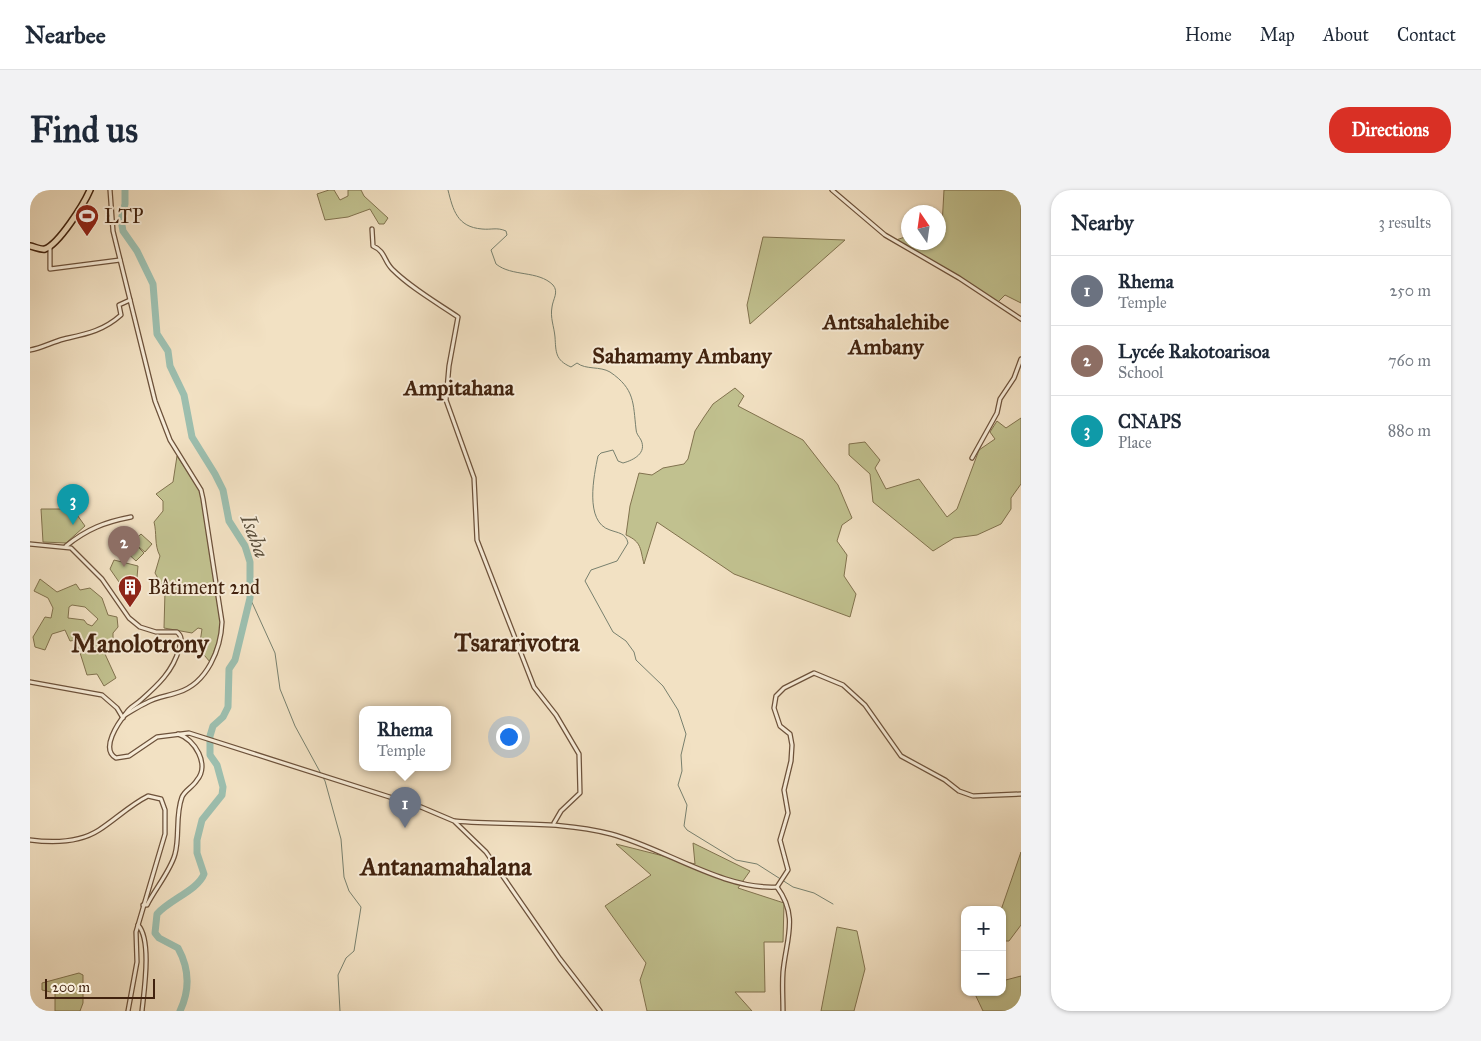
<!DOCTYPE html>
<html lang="en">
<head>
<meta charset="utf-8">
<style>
  :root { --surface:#fff; --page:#f2f2f3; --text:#1f2937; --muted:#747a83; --line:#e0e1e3; --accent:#d93025 }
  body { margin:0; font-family:"IM FELL Great Primer",serif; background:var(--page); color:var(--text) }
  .controls { position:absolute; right:15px; bottom:15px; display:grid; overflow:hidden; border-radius:10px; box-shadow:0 1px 4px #0004 }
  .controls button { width:45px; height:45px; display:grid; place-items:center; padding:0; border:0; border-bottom:1px solid var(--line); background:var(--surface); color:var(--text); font:25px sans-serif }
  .compass { position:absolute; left:871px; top:15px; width:45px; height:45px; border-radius:50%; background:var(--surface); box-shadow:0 1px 4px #0004; rotate:347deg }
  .scale { position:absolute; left:15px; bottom:12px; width:110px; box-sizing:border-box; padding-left:5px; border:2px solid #41220e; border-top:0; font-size:14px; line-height:18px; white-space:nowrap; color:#41220e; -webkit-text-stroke:4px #f7ecd8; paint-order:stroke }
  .you { position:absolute; left:478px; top:546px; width:18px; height:18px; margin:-12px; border:4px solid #fff; border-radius:50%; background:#1a73e8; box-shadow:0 0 0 8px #1a73e833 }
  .badge { display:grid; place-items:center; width:32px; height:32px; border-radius:50%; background:var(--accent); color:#fff; font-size:16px; font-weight:700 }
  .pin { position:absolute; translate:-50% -41px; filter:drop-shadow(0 1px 2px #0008) }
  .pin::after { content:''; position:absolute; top:26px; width:18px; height:15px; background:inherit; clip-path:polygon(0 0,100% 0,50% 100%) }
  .popup { position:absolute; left:329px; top:516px; width:92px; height:65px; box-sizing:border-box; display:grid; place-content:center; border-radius:10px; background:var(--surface); filter:drop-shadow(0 1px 4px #0005); font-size:16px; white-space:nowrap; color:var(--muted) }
  .popup b { font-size:19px; color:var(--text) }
  .popup::after { content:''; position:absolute; left:50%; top:100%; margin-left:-10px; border:10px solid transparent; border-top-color:var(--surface) }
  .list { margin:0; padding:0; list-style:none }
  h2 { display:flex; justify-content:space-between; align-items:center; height:65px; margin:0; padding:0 20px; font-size:21px }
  h2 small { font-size:16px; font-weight:400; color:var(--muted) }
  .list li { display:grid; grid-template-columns:32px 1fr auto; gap:15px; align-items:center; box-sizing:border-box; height:70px; padding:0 20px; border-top:1px solid var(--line) }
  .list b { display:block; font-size:19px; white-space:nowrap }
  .list p { margin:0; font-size:16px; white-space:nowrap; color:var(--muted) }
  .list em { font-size:16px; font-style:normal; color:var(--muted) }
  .map { position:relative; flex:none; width:991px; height:821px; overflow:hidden; border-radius:20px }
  header { display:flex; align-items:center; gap:30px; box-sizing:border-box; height:70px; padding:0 25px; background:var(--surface); border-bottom:1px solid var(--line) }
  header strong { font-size:24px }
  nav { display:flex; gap:28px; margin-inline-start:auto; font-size:18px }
  .intro { display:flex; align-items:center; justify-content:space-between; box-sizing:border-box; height:120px; padding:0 30px }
  h1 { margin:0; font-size:35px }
  .button { padding:12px 22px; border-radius:20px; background:var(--accent); color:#fff; font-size:18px; font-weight:700 }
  main { display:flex; gap:30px; padding:0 30px }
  aside { flex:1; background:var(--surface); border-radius:20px; box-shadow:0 1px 4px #0004 }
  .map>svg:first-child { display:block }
  .green { fill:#c1c18f; stroke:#81724e; fill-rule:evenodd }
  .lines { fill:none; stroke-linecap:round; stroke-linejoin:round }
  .stream { stroke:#78806e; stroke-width:1 }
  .river { stroke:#9cbeae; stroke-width:7 }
  .street-casing { stroke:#6d523b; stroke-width:5.5 }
  .primary-casing { stroke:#41220e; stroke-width:8 }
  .street { stroke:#f7ecd8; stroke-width:3 }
  .primary { stroke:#f2e1c3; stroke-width:5 }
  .labels { text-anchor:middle; stroke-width:4; stroke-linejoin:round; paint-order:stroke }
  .poi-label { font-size:20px; fill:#41220e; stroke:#f7ecd8; text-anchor:start }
  .water-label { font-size:21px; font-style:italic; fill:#5c513e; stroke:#f7ecd8 }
  .quarter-label { font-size:22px; font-weight:bold; fill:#41220e; stroke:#f7ecd8 }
  .district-label { font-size:25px; font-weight:bold; fill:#41220e; stroke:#f7ecd8 }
</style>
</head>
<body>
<header>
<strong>Nearbee</strong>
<nav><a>Home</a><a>Map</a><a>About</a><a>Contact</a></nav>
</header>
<div class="intro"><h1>Find us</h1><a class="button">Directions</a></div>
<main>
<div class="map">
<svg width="991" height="821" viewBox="0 0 991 821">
  <rect width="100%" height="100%" fill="#f2e1c3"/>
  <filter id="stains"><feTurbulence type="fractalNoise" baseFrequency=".004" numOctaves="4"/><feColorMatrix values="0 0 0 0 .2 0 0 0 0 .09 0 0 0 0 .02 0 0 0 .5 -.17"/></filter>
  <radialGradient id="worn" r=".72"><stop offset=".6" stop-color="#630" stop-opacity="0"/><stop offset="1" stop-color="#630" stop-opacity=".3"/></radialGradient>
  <g class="green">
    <polygon points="299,0 304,0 310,10 318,6 318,0 331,0 334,6 358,28 354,34 349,34 340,19 318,27 295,30 287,4"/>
    <polygon points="914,0 991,0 991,113 975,105 967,113 866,50 878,46 878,52 908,52 909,37 912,36"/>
    <polygon points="733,47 815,50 720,134 717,115"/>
    <path d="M705,198L714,206L708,216L773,250L808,295L822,328L812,335L807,351L817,365L814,386L826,404L820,427L704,384L627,332L614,374C610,359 612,352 596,345L600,316L609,283L622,285L633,278L654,274L658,269L665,241L674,227L683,214Z"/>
    <polygon points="991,228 991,294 981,308 981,319 971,334 947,345 924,348 903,361 843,312 840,284 819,265 819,254 835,252 850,270 845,278 856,299 889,289 917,327 927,319 949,260 965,249 960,242 967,231 976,238"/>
    <path d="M147,266L170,300L172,309L191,432L189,448L180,472L169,459L172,439L168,438L162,443L134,438L135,401L125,383L130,366C124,355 127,343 124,332L133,321V311L126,304L143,292Z"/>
    <polygon points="40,315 55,336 36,353 13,352 11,319 32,319"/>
    <polygon points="111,344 122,354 115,362 104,353 114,363 106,371 94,360"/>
    <polygon points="84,370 108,376 106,399 96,402 80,379"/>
    <path d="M10,389L27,402L46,394L50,400L60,398L72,408L78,425L87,427L88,437L83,443V449L78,453L82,459L75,464L86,488L74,496L67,484L57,485L46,450L40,451L35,440L22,444L15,460L5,457L3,447L15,427L21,428L23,418L18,408L4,401ZM42,415L55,417L68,429L62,436L57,434L54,430L38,428L39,417Z"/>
    <polygon points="663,653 720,681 708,698 754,713 753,752 734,752 735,802 705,802 722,821 617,821 610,790 616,773 575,716 621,685 586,654 665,674"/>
    <polygon points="991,662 991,735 979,751 972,751 971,720"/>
    <polygon points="807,737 827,741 835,779 824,821 791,821"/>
    <polygon points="49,783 53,785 53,813 50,821 25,821 25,803 12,800 12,793"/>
    <polygon points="991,786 991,821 953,821 944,802 972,802 972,791"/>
  </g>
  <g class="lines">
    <g class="stream">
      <path d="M418,0C423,20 427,37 452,39C461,40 467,37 476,41L477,45L461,60L466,74C482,87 508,80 523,95C529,102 523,109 522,117C520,128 524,136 525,147C526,162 525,170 541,177L547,173C556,180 570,176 580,182C605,199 603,213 606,239C606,244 609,246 611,250C617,263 604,270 593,273L588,271L583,260L571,263L568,266C564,285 554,332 580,340C588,343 596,343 598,353L587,371L561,380L555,391L583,442L596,451L604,462L606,470L633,496L648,520L656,544L651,565L652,581L648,595L657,615L654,636L657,640L706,670L727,674L763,697L784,703L803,714"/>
      <polyline points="220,408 245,463 250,499 265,536 295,591 311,649 314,687 319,701 331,717 324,761 316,768 308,785 310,821"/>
    </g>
    <path class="river" d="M95,0V14L91,30L93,41L107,61L123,94L127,144L138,161L140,176L154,205L162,247L185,284L193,300L199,331L215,356L220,372V408L205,470L199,479L198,517L193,527L183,536L180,546V565L187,575L193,597L192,605L172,630L167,650V663L174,684C168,700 139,710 127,724L125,743L129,748L148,758C159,778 160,800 150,821"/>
    <g class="street-casing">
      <g id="street">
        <path d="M80,0L83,41L125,211L140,250L171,300L173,309L192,432C191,459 177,493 149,502C138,506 126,507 116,513C109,516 102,521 95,525"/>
        <polyline points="802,0 855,45 929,88 991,129"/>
        <path d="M342,39L343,56C355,61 354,71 362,79C381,98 406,112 428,127L419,176L416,210L444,288L447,350L504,497L526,525L549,564L550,603L531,621L524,633"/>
        <polyline points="20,57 20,79 90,70"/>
        <path d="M0,160C12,158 22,152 34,149C56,144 73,141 91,125L89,115L100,110"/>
        <polyline points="942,268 967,223 970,209 984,188 991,169"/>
        <path d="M0,354L41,358L72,389L99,428L110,437L126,442H147C153,447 151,451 149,459C143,481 128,495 111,510C107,514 100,517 97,522C88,533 70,559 86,568L99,566L127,547L159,543L391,617L424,631L456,662L530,769L570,821"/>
        <path d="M36,356C57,339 75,332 101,327"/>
        <polyline points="0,492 72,505 87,518 93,528"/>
        <path d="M425,631C478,636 528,630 581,644C634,658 693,700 747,697L758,680L750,650L758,623L754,600L761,571L762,555L760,544L750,536L744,518L746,506L754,498L784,483L813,495L835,515L871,566L915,590L929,601L943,606L991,604"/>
        <path d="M0,650C23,653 49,653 69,640C86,629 100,615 118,606L131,609L135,620V644L106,742L107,772L98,821"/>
        <path d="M747,697C769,727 756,749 753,782C752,795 753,808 753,821"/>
        <path d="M113,715H117C125,699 141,680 145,664C150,646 145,626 152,607C155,600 163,597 167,590C180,575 165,549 148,544"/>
        <path d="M108,735C122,750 114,801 112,821"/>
      </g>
    </g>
    <g class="primary-casing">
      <path id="primary" d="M0,56C5,57 11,60 15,59C29,54 54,14 60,0"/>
    </g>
    <use href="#street" class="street"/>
    <use href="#primary" class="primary"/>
  </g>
  <defs>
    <g id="stadium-pin" transform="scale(1.25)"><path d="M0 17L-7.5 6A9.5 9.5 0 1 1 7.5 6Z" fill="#8f2418" stroke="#f7ecd8"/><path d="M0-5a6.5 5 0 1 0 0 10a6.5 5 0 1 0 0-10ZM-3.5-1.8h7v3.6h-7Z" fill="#fff"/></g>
    <g id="building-pin" transform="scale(1.25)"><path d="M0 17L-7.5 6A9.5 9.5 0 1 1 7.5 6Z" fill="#8f2418" stroke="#f7ecd8"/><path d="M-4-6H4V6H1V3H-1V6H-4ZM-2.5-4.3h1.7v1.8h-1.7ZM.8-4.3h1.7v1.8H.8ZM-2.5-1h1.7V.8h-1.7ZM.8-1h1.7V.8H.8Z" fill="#fff"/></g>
  </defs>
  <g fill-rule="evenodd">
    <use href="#stadium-pin" x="57" y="26"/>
    <use href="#building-pin" x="100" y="397"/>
  </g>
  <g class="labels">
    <g class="poi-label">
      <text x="74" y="33">LTP</text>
      <text x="118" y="404">Bâtiment 2nd</text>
    </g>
    <g class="water-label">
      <text transform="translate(225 346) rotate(69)" y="7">Isaha</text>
    </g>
    <g class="quarter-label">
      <text x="856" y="139">Antsahalehibe<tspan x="856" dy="25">Ambany</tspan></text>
      <text x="652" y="173">Sahamamy Ambany</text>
      <text x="429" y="205">Ampitahana</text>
    </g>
    <g class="district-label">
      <text x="487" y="461">Tsararivotra</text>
      <text x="110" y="462">Manolotrony</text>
      <text x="416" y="685">Antanamahalana</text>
    </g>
  </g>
  <rect width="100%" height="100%" filter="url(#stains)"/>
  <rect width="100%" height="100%" fill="url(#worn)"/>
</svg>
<div class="controls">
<button>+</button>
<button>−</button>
</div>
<svg class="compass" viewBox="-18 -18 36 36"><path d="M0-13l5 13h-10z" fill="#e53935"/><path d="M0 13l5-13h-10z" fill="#747a83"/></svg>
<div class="scale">200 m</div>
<div class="you"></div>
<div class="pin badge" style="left:375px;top:638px;background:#6b7280">1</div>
<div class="popup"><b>Rhema</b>Temple</div>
<div class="pin badge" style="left:94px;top:377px;background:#8d6e63">2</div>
<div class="pin badge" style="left:43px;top:335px;background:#0f9aa8">3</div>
</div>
<aside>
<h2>Nearby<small>3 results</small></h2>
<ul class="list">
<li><span class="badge" style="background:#6b7280">1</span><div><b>Rhema</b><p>Temple</p></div><em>250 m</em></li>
<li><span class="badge" style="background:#8d6e63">2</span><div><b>Lycée Rakotoarisoa</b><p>School</p></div><em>760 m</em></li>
<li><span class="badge" style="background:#0f9aa8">3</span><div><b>CNAPS</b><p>Place</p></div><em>880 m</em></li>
</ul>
</aside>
</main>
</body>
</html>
